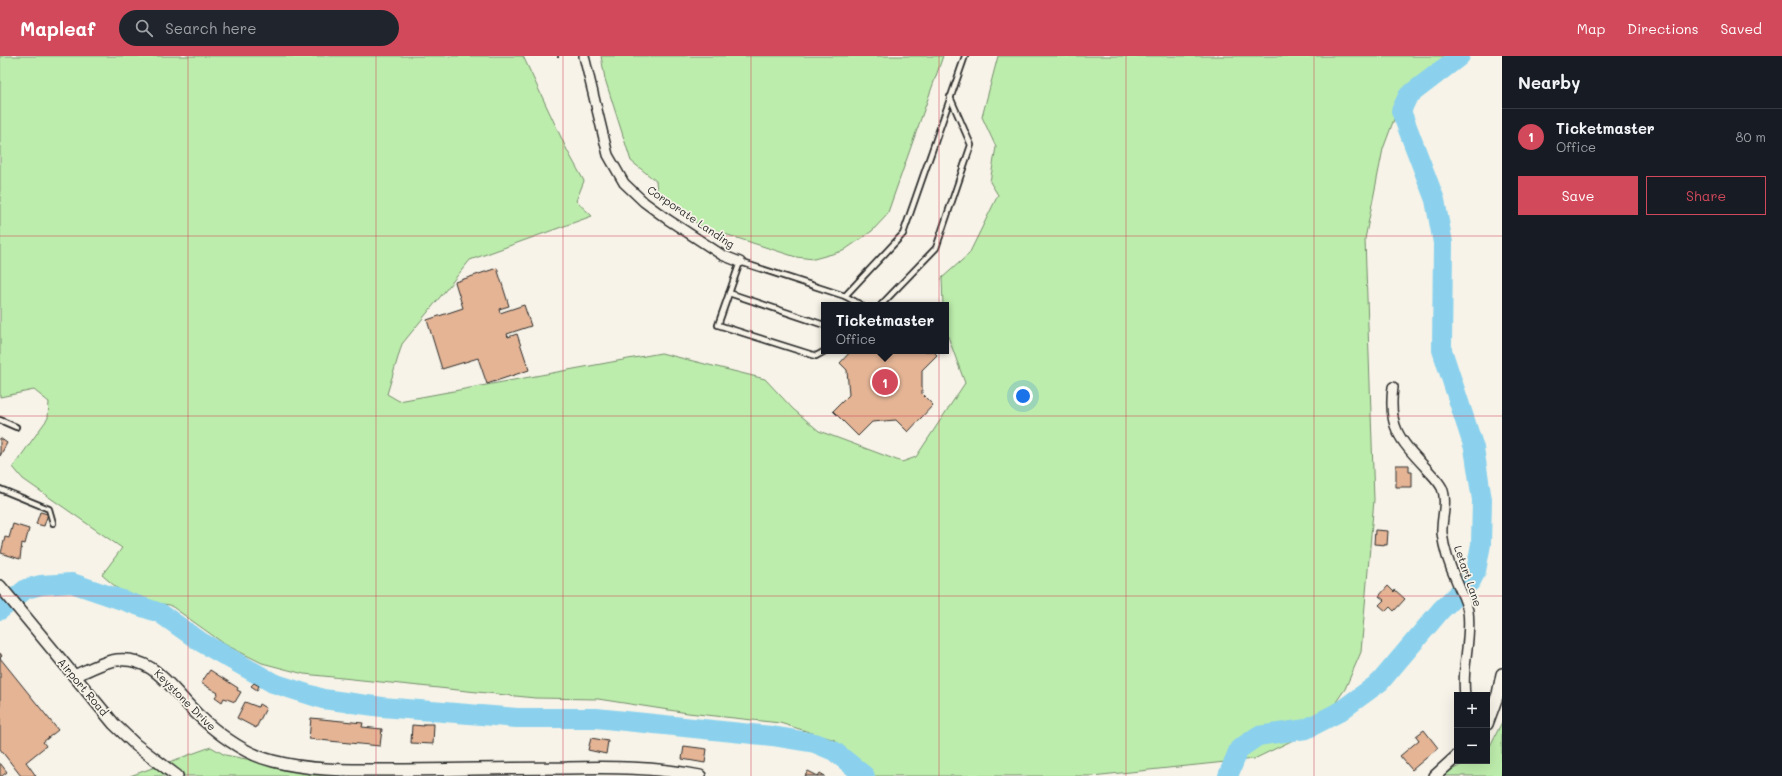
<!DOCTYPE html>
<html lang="en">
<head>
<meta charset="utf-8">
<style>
  :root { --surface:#171b24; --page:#20242c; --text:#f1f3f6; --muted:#9ea1a6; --line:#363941; --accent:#d1495b }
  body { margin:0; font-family:Mali,sans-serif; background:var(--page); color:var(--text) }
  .controls { position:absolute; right:12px; bottom:12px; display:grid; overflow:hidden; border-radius:0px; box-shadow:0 4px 16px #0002 }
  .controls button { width:36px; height:36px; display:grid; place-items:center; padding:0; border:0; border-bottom:1px solid var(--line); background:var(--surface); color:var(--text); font:20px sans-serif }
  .you { position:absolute; left:1023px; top:340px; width:14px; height:14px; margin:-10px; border:3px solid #fff; border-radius:50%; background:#1a73e8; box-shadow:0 0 0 6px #1a73e833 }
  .badge { display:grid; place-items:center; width:26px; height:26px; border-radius:50%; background:var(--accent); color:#fff; font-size:13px; font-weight:700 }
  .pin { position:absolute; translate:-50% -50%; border:2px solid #fff; box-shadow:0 1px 4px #0006 }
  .popup { position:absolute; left:821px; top:246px; width:128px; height:52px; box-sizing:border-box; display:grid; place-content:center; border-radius:0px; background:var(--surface); filter:drop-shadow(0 1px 3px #0005); font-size:13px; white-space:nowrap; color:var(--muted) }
  .popup b { font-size:15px; color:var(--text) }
  .popup::after { content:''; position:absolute; left:50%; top:100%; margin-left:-8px; border:8px solid transparent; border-top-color:var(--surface) }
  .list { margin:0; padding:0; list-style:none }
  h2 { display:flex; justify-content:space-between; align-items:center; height:52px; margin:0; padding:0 16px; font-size:17px }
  h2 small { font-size:13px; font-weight:400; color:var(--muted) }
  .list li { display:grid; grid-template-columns:26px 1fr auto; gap:12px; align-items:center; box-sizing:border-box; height:56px; padding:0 16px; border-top:1px solid var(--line) }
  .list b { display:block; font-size:15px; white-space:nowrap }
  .list p { margin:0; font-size:13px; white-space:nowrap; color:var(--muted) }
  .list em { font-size:13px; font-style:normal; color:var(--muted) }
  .actions { display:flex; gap:8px; padding:12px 16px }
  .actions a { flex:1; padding:9px 0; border:1px solid var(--accent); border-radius:0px; text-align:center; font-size:14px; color:var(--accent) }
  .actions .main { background:var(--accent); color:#fff }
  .icon { flex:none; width:22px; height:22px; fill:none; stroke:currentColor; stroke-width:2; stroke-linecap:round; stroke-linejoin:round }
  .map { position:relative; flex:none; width:1502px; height:720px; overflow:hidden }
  header { display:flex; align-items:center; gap:24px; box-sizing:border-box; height:56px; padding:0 20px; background:var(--accent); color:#fff }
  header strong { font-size:19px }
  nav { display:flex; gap:22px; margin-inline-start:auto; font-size:14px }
  .search { width:280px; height:36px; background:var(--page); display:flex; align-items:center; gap:10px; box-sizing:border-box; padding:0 14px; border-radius:22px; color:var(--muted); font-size:15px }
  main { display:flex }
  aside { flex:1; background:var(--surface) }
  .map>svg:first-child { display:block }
  .green { fill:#bdedac; stroke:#748c6c }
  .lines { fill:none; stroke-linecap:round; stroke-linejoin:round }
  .river { stroke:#8bd1ed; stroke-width:20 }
  .building { fill:#e4b495; stroke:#2b2b2b }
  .service-casing { stroke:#2b2b2b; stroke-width:8 }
  .minor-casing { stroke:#2b2b2b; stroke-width:12 }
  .tertiary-casing { stroke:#2b2b2b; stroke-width:14 }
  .path { stroke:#2b2b2b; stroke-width:2; stroke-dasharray:3 3; stroke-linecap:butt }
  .service { stroke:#f7f3e8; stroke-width:4.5 }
  .minor { stroke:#f7f3e8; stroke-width:9 }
  .tertiary { stroke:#f7f3e8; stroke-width:11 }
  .grid { fill:none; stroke:#d1495b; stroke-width:1; stroke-opacity:0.55 }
  .labels { text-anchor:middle; stroke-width:3.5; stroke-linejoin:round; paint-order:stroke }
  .street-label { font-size:11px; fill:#2b2b2b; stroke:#f7f3e8 }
</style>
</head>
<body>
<header>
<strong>Mapleaf</strong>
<div class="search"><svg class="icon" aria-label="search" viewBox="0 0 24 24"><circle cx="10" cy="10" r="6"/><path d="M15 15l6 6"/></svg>Search here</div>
<nav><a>Map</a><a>Directions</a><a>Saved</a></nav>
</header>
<main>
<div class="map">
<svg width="1502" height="720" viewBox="0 0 1502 720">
  <rect width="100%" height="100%" fill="#f7f3e8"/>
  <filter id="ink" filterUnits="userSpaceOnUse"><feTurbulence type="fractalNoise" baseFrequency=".025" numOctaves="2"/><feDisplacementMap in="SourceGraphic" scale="8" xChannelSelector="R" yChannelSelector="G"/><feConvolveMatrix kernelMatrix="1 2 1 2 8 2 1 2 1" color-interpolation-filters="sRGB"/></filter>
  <g filter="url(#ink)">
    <g class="green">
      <polygon points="0,0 523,0 567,94 584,125 576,145 592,160 470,204 402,288 387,338 399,345 661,297 765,323 793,353 819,375 902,406 916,401 965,327 946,275 946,249 943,249 942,222 969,198 998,139 990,126 996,91 982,61 998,0 1456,0 1400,47 1383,93 1365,183 1374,444 1361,596 1345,633 1318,672 1254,703 1092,720 872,720 835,684 780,667 688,657 598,643 535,642 304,618 262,607 226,589 170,549 131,544 102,519 122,492 23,423 13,411 48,362 49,346 34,334 0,341"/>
      <polygon points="601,0 943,0 887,159 872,175 843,195 814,203 796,201 700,170 657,135 656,125 631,105 605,23"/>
      <polygon points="1502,666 1502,720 1440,720 1469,705 1487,705 1487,693 1490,690"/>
      <polygon points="211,691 225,699 336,720 347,720 130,720"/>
    </g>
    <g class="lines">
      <g class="river">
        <polyline points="0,554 26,533 41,529 72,527 160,557 201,586 273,627 323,643 382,651 517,662 596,662 772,680 815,687 834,695 865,720"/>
        <polyline points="1228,720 1239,693 1258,680 1306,673 1339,656 1380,626 1441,554 1471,525 1476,515 1481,488 1482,444 1474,392 1442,294 1443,187 1435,144 1401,55 1408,40 1460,0"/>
      </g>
    </g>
    <g class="building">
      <polygon points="497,212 509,250 499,253 500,257 524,249 531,270 507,278 508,281 517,278 529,314 487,328 478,302 442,313 427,264 463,252 455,226"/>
      <polygon points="851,295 933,295 937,299 922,314 922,338 933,349 908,376 896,364 872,366 858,380 833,355 849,339 847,314 840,307"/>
      <polygon points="0,382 7,387 0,400"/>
      <polygon points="1396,409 1409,409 1409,416 1412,416 1412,431 1396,431"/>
      <polygon points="40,456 48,458 44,470 36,468"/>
      <polygon points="13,468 29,473 25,488 22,487 20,503 1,497 5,481 9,482"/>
      <polygon points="1375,474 1388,475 1387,489 1374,488"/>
      <polygon points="1388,530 1394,536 1395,534 1405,543 1394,555 1390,551 1386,555 1379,549 1384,544 1379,540"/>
      <polygon points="0,597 2,600 0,602 58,674 43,686 46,690 26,706 36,720 21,720 0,693"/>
      <polygon points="210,614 238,632 237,634 241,636 235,646 224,642 222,646 215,641 218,637 201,627"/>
      <polygon points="254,627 259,630 257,634 251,630"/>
      <polygon points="245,646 258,651 259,648 266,652 256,672 237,662"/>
      <polygon points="311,662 363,667 362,671 382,673 380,690 309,683"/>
      <polygon points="424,668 434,668 433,688 411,687 412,669 424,670"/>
      <polygon points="1424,674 1438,692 1412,714 1400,700 1419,684 1416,680"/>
      <polygon points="591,682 608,685 606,698 588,694"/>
      <polygon points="684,690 707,693 705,707 682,703"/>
      <polygon points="0,707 7,716 2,720 0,720"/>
      <polygon points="808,715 818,720 820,717 825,720 805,720"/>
    </g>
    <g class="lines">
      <g class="service-casing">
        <g id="service">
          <polyline points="729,237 824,269"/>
          <polyline points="845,240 903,178 965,0"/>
          <polyline points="881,249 936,192 971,89 950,41"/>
          <polyline points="825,295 816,300 718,269 740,206 845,240 861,249"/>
          <polyline points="0,364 16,371"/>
          <polyline points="0,433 49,453 53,467"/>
        </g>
      </g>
      <g class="minor-casing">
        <g id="minor">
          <polyline points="584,0 608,99 624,127 644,146 667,163 722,199 740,206"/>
          <path d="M1393,331C1388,371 1399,383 1425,411C1431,418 1438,424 1442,432C1448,446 1441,463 1442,477C1444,494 1450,511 1457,526C1461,536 1466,545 1468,555C1472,583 1461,611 1465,639"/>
        </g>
      </g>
      <g class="tertiary-casing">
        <g id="tertiary">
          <polyline points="0,530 114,668 136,689 177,720"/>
          <path d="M74,620C86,615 99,608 111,605C152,596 172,634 197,658C218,678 244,698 273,705C311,715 350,714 389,714C448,714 507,712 567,712C612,711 655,711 700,720"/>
          <polyline points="1487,668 1498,638 1502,618"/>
          <polyline points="1435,720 1457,700"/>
        </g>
      </g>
      <polyline class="path" points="558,0 558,2"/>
      <use href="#service" class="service"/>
      <use href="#minor" class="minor"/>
      <use href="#tertiary" class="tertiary"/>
    </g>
  </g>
  <path class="grid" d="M188,0V720M376,0V720M563,0V720M751,0V720M939,0V720M1126,0V720M1314,0V720M0,180H1502M0,360H1502M0,540H1502"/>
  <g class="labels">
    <g class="street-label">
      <text transform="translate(691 161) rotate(34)" y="4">Corporate Landing</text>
      <text transform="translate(1468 520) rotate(71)" y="4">Letart Lane</text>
      <text transform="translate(83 631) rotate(50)" y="4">Airport Road</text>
      <text transform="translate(185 644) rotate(45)" y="4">Keystone Drive</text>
    </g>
  </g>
</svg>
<div class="controls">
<button>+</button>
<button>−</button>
</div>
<div class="you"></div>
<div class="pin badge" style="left:885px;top:326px">1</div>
<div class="popup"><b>Ticketmaster</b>Office</div>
</div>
<aside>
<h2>Nearby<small></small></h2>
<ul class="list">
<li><span class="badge">1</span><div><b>Ticketmaster</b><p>Office</p></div><em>80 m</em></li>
</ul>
<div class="actions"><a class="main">Save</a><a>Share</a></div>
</aside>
</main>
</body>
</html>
